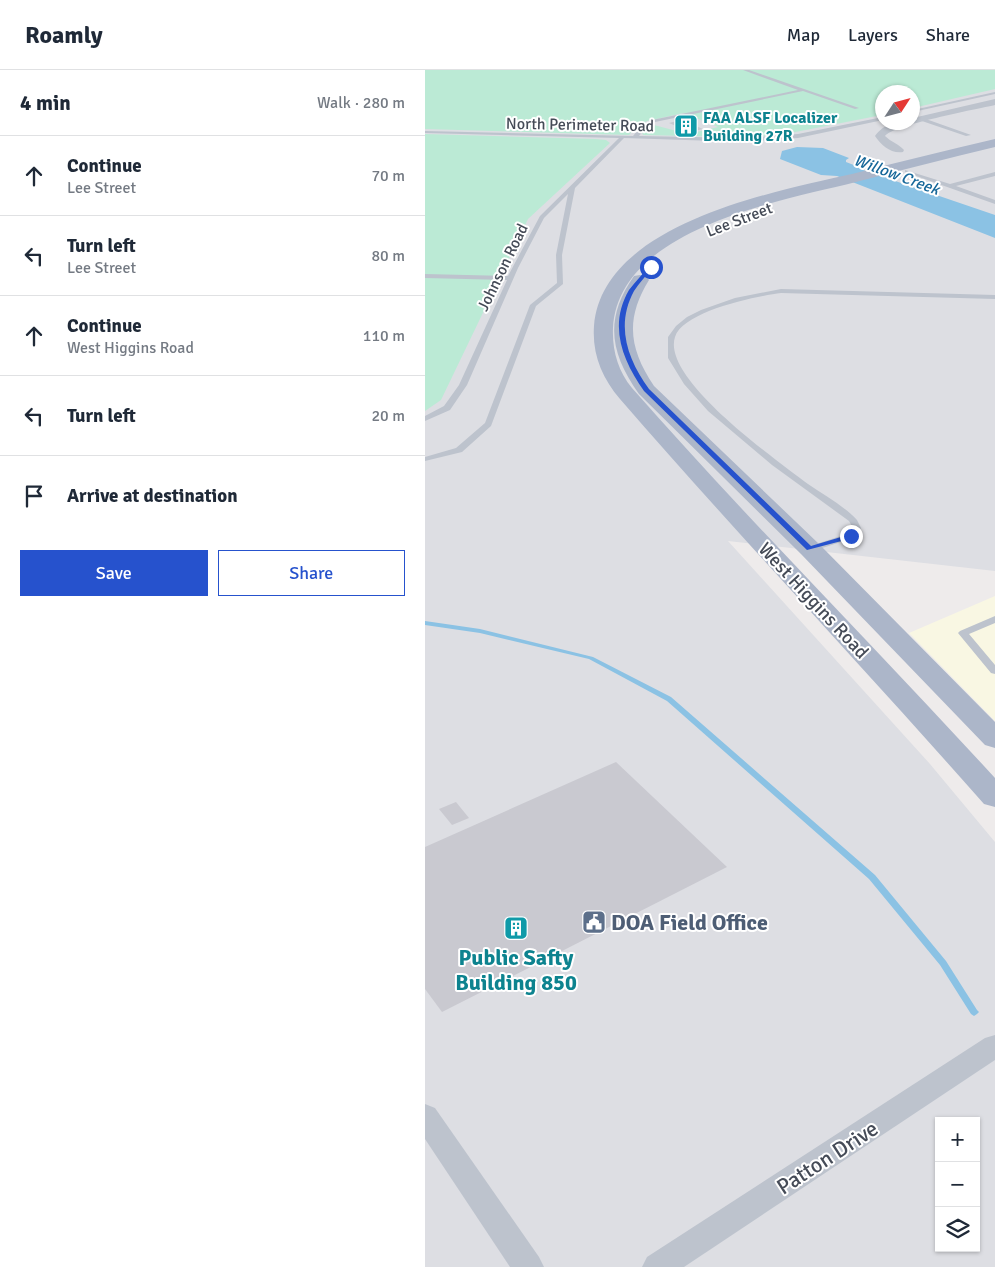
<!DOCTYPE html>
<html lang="en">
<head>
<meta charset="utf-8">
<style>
  :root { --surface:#fff; --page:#f2f2f3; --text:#1f2937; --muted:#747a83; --line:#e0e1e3; --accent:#2652cd }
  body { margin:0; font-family:Signika,sans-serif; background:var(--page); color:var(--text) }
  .controls { position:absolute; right:15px; bottom:15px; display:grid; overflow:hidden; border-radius:0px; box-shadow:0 1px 4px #0004 }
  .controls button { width:45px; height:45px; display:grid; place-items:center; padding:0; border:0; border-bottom:1px solid var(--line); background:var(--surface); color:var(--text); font:25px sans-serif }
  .compass { position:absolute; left:450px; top:15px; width:45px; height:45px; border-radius:50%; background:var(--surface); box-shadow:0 1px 4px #0004; rotate:54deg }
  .stop { position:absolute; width:15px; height:15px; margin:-11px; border:4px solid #2652cd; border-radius:50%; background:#fff }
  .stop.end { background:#2652cd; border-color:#fff; box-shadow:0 1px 5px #0008 }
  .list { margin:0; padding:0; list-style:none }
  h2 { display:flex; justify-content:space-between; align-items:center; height:65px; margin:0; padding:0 20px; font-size:21px }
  h2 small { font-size:16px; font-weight:400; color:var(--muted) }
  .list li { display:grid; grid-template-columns:32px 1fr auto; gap:15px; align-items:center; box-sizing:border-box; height:80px; padding:0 20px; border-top:1px solid var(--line) }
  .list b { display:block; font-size:19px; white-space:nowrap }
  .list p { margin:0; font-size:16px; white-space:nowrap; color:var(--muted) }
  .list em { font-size:16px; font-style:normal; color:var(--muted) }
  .actions { display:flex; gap:10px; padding:15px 20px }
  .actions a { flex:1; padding:11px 0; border:1px solid var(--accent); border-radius:0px; text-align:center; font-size:18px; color:var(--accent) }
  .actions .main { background:var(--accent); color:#fff }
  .icon { flex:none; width:28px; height:28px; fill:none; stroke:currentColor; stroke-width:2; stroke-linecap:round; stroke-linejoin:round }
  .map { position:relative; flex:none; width:570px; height:1197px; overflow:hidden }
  header { display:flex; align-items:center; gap:30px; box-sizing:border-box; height:70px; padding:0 25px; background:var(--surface); border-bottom:1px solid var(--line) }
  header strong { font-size:24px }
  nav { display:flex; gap:28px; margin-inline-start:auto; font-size:18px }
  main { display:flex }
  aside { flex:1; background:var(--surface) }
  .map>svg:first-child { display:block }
  .commercial { fill:#f9f7e3 }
  .airport { fill:#dddee3; fill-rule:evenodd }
  .green { fill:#bbead5 }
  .water { fill:#8bc2e4 }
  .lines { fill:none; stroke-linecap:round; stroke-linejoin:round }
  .stream { fill:#8bc2e4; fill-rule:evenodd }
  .building { fill:#c9c9d0 }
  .service { fill:#bdc3cd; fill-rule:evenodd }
  .minor { fill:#bdc3cd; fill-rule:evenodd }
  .primary { fill:#acb6c9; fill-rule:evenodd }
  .route { fill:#2652cd }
  .labels { text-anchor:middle; stroke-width:4; stroke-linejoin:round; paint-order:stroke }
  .far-culture-label { font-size:16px; font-weight:bold; fill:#0d838f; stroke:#fff; text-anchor:start }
  .far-street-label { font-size:16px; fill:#454b57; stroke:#fff }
  .far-water-label { font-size:16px; font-style:italic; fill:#166799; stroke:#fff }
  .street-label { font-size:19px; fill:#454b57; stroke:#fff }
  .near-service-label { font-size:22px; font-weight:bold; fill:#4e5e75; stroke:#fff; text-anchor:start }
  .near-culture-label { font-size:22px; font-weight:bold; fill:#0d838f; stroke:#fff }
  .near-street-label { font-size:22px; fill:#454b57; stroke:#fff }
</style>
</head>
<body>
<header>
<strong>Roamly</strong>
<nav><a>Map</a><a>Layers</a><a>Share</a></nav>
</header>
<main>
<aside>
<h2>4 min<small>Walk · 280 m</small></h2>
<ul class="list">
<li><svg class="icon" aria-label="ahead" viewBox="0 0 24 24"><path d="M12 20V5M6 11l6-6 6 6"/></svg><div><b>Continue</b><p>Lee Street</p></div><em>70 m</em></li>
<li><svg class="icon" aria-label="left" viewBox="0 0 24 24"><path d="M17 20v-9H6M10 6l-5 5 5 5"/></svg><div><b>Turn left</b><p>Lee Street</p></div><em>80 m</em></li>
<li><svg class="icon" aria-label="ahead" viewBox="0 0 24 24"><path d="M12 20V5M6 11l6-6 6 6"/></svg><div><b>Continue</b><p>West Higgins Road</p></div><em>110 m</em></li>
<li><svg class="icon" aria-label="left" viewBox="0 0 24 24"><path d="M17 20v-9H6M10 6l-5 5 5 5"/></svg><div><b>Turn left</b></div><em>20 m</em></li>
<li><svg class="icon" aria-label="arrive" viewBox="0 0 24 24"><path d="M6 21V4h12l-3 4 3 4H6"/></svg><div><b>Arrive at destination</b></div></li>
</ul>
<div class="actions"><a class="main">Save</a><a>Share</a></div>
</aside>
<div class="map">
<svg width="570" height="1197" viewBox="0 0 570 1197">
  <rect width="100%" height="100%" fill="#eeebeb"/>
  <polygon class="commercial" points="570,526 570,651 484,563"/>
  <path class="airport" d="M0,0H570V501L303,471L505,694L570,772V1197H0ZM458,22H488V52H458ZM514,1051H551V1178H514Z"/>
  <g class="green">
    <polygon points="0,0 570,0 570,19 488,38 488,22 458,22 457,45 355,65 311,67 218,65 217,62 229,55 263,64 293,57 259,43 222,51 211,57 204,65 0,59"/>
    <polygon points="0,64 170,69 181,70 185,73 103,149 16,330 0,341"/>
  </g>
  <polygon class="water" points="372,77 398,78 424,88 421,90 421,92 434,97 438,100 570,145 570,168 412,106 396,105 355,89 357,81"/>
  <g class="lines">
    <polygon class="stream" points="0,551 55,559 168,587 246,627 450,805 521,891 552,940 554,942 552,944 549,946 546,944 515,895 444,809 242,631 164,589 55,563 0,555"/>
  </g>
  <g class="building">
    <polygon points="256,50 278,59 265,62 244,53"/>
    <polygon points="191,692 302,797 17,942 0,919 0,777"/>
    <polygon points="31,732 44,748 27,755 14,739"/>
  </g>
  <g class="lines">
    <g class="service">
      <polygon points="318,0 324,0 434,38 430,39 378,21 230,52 222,56 214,66 322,68 373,64 458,47 458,50 373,68 322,72 199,68 150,118 137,185 138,214 111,236 66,356 37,382 0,391 0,387 31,378 60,353 105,235 132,213 131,185 143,124 119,148 93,198 42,315 25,340 0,351 0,346 19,336 34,315 82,210 0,208 0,204 83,206 115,146 194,68 0,63 0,61 208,66 218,54 227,50 373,20"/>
      <polygon points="570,22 570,24 488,42 488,40"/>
      <polygon points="494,48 498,48 546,65 541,66 494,50"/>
      <polygon points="480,100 525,114 570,102 570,106 531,116 570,130 570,134 480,102"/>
      <path d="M356,219L570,225V229L356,223C332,226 258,241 250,267C236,309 353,391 383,414C399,425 419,436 432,450L436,458L428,468L385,482L381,479L382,477L422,464L428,458L424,451L347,395L283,341L259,314L243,288V267L251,256L262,247L276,240L310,228Z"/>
      <polygon points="570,546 570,553 544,564 570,595 570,604 566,603 533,563 535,561"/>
    </g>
    <g class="minor">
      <path d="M570,29V35C552,39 468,55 460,66C466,72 474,74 479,80L478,82C466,84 456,75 450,66C459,53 472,52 488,52V48Z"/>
      <polygon points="570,965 570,990 259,1197 217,1197 222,1187 560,968"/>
      <polygon points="0,1034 10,1038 114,1187 119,1197 85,1197 0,1069"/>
    </g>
    <g class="primary">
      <path d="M570,69V77C523,88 477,100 431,112C355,131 193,159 188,258C187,280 193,301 207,318C324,451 450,577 570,708V737L559,734C439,598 314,466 195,329C177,308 167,284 169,256C177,154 347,122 427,104C474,92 522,80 570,69Z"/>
      <path d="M215,205L221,206L224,210C200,249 204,279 229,316L394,474L570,652V678L560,675L376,484L214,324C185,283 179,249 209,206Z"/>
    </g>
  </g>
  <path class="route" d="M224,196L228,197C222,205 214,213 209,221C190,256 203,290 224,319L386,476L426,464L429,466L428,468L382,480L219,321C198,291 183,256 204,220C210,212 218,204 224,196Z"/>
  <defs>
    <g id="building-square" transform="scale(1.25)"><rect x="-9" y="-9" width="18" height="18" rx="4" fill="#0f9aa8" stroke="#fff"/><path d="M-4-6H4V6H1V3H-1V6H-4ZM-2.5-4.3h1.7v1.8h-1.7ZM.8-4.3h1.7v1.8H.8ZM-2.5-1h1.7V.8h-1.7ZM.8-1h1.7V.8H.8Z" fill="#fff"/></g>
    <g id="civic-square" transform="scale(1.25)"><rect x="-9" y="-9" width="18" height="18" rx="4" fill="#5c6f8a" stroke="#fff"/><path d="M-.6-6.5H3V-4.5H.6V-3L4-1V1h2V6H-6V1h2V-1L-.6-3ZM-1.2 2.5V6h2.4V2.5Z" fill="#fff"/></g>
  </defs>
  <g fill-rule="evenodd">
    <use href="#building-square" x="261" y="56"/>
    <use href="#civic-square" x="169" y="852"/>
    <use href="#building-square" x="91" y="858"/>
  </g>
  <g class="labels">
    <g class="far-culture-label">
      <text x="278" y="53">FAA ALSF Localizer<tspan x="278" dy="18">Building 27R</tspan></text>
    </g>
    <g class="far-street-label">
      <text transform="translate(155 54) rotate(1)" y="6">North Perimeter Road</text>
      <text transform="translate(314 149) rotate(-21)" y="6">Lee Street</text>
      <text transform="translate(77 197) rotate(-64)" y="6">Johnson Road</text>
    </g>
    <g class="far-water-label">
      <text transform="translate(472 104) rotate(20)" y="6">Willow Creek</text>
    </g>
    <g class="street-label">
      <text transform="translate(389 530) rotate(47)" y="7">West Higgins Road</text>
    </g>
    <g class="near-service-label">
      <text x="186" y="860">DOA Field Office</text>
    </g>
    <g class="near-culture-label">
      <text x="91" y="895">Public Safty<tspan x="91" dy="25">Building 850</tspan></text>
    </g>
    <g class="near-street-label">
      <text transform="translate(402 1087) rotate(-33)" y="8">Patton Drive</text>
    </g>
  </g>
</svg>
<div class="controls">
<button>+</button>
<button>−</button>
<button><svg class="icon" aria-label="layers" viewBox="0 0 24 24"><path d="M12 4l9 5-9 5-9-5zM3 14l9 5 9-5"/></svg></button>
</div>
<svg class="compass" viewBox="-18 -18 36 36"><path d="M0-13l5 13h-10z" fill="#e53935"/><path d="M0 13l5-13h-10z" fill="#747a83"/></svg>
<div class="stop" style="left:226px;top:197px"></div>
<div class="stop end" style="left:426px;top:466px"></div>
</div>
</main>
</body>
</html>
